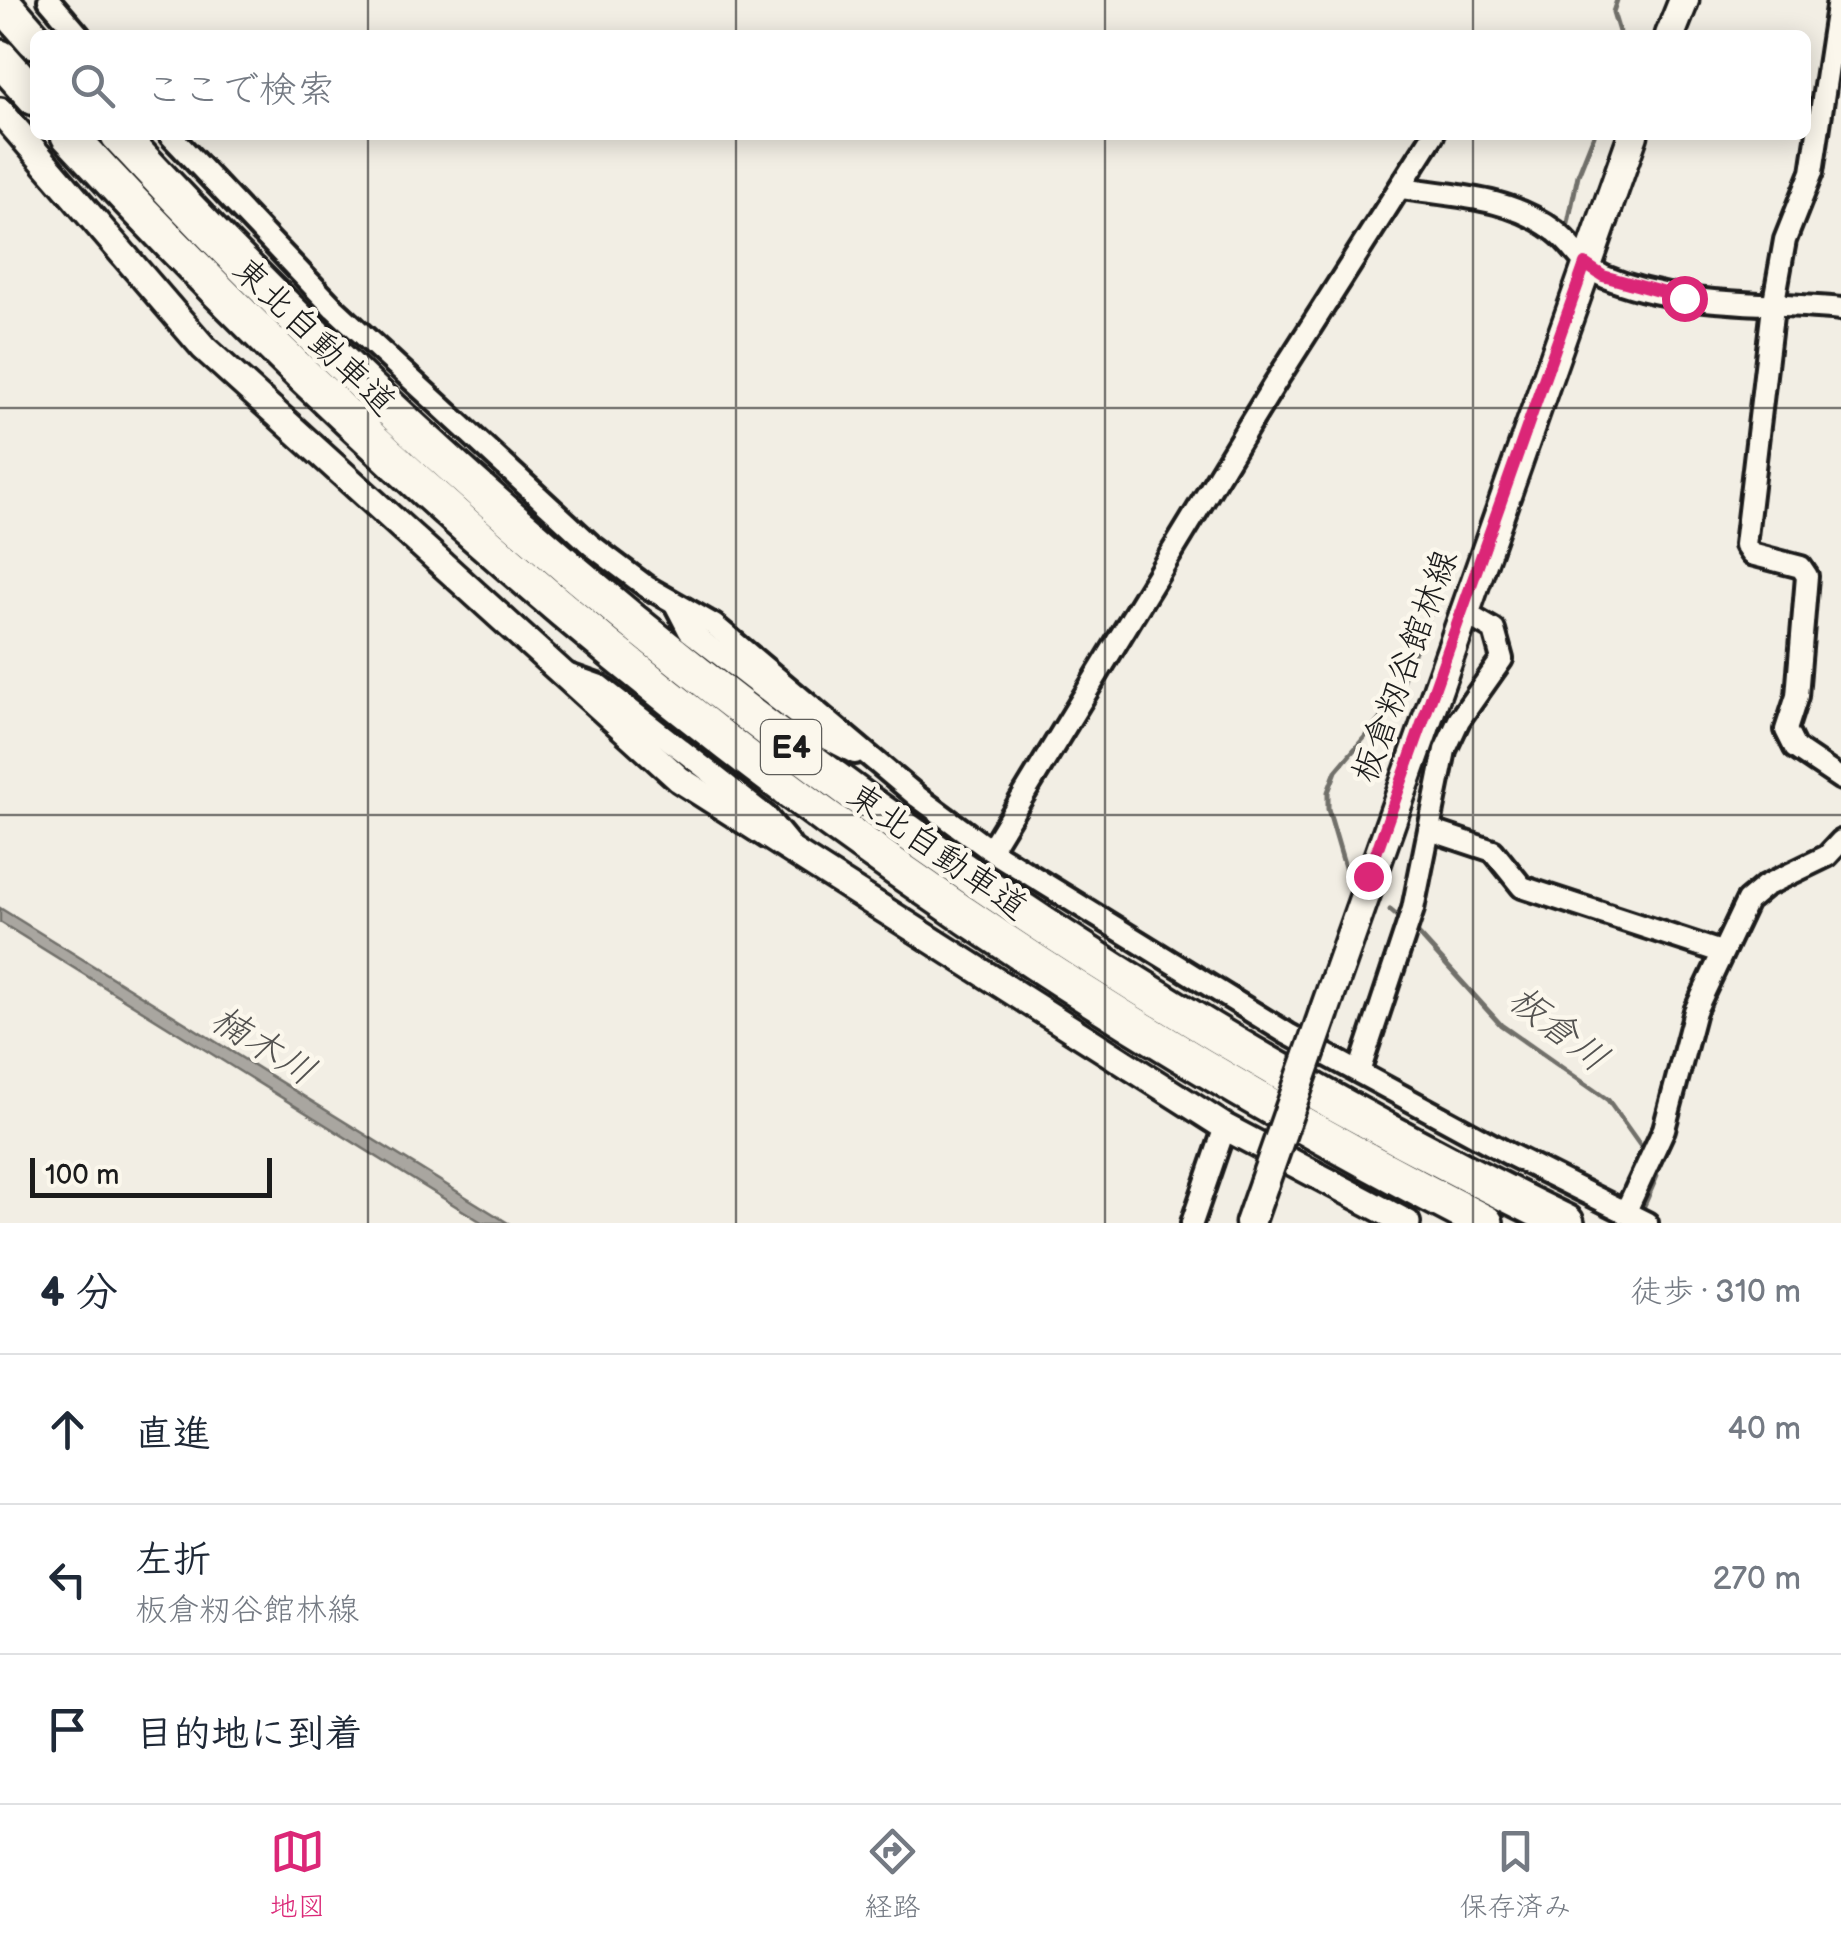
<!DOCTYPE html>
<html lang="ja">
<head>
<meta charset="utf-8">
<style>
  :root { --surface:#fff; --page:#f6f6f7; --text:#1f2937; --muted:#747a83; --line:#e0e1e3; --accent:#db2777 }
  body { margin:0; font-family:"Balsamiq Sans","Klee One",sans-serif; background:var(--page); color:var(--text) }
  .scale { position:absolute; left:30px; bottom:25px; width:242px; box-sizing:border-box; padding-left:10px; border:5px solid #1c1c1c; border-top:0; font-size:28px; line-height:35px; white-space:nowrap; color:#1c1c1c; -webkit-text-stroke:8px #fbf7ec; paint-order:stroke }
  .stop { position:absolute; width:30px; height:30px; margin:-22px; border:8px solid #db2777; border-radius:50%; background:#fff }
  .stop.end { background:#db2777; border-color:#fff; box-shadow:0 2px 10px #0008 }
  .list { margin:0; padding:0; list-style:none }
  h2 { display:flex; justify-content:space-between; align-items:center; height:130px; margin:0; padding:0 40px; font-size:42px }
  h2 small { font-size:32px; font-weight:400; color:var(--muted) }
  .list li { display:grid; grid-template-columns:65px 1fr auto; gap:30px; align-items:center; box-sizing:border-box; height:150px; padding:0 40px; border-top:2px solid var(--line) }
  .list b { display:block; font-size:38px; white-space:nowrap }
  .list p { margin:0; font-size:32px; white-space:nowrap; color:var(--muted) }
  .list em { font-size:32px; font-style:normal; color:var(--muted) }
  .icon { flex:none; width:55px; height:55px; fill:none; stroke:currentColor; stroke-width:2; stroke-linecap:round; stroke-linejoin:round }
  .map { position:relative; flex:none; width:1841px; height:1223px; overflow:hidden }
  .search { position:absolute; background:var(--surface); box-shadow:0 5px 25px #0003; left:30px; right:30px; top:30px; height:110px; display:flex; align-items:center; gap:25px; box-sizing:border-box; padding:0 35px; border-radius:15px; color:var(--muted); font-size:38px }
  .sheet { height:580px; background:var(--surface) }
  nav { display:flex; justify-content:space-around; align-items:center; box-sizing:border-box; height:140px; border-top:2px solid var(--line); background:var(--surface); font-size:28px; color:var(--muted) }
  nav a { display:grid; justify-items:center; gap:5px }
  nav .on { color:var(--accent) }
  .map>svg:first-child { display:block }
  .water { fill:#a9a6a0; stroke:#716f6b; stroke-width:2.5 }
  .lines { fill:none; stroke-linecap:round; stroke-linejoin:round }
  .stream { stroke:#716f6b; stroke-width:5 }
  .minor-casing { stroke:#1c1c1c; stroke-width:28 }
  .tertiary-casing { stroke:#1c1c1c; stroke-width:32 }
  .secondary-casing { stroke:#1c1c1c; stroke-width:35 }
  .motorway-casing { stroke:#1c1c1c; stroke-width:42 }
  .minor { stroke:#fbf7ec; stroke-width:20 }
  .tertiary { stroke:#fbf7ec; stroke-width:25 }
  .secondary { stroke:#fbf7ec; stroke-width:28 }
  .motorway { stroke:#fbf7ec; stroke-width:35 }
  .secondary-bridge-casing { stroke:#1c1c1c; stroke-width:35; stroke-linecap:butt }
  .secondary-bridge { stroke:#fbf7ec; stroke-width:28 }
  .route { stroke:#db2777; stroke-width:12 }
  .grid { fill:none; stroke:#1c1c1c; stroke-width:2.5; stroke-opacity:0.55 }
  .labels { text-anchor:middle; stroke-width:9; stroke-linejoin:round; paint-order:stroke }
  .shield { fill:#fbf7ec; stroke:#5f5e5a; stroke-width:2.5 }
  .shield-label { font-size:32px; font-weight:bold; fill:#1c1c1c }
  .street-label { font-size:35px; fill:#1c1c1c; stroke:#fbf7ec }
  .water-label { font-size:38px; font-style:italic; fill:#545351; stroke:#fbf7ec }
</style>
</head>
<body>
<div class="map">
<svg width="1841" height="1223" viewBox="0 0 1841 1223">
  <rect width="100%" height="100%" fill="#f2eee4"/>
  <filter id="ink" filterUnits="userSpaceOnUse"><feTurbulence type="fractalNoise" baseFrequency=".01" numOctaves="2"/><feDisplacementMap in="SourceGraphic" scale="20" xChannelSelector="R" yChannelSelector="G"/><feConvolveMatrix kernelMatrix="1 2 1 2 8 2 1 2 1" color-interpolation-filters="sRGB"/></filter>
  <g filter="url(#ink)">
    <polygon class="water" points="0,908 508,1223 483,1223 0,922"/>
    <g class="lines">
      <g class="stream">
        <polyline points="1617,0 1613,12 1620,35"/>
        <polyline points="1567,228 1578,175 1594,135"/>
        <polyline points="1347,874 1328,809 1328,792 1336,771 1392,705 1437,599"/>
        <polyline points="1390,910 1404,922"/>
        <polyline points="1413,928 1501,1025 1608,1100 1647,1155"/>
        <polyline points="1643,1208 1657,1176 1654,1169"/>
      </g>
      <g class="minor-casing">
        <g id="minor">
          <polyline points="49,0 79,35"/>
          <polyline points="1838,0 1812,172 1785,240 1773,307 1745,545 1751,554 1801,567 1807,576 1797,696 1786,730 1795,748 1841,779"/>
          <polyline points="170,135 334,308 591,545 647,587 714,625 918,797 990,850 1288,1034 1511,1155 1647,1223"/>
          <path d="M1402,188C1454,196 1511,197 1555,231C1574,245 1583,267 1605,277C1680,308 1763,301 1841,309"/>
          <polyline points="675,604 689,631 828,739 855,753"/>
          <polyline points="569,675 600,686 766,816 790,845"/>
          <polyline points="1430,830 1493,851 1522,887 1721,952"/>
          <polyline points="990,850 1275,383 1433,135"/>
          <polyline points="1359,1072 1413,909 1445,750 1459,720 1502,659 1494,630 1463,612"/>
          <polyline points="1625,1213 1664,1129 1695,1011 1747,901 1765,886 1827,856 1841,841"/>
          <polyline points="1192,1223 1225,1127"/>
        </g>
      </g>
      <g class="tertiary-casing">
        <polyline id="tertiary" points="0,111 204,348 679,779 1225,1127 1407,1223"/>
      </g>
      <g class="secondary-casing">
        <g id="secondary">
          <polyline points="1670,35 1684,0"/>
          <polyline points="1324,1012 1633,135"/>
          <polyline points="1250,1223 1264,1183"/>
        </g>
      </g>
      <g class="motorway-casing">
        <g id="motorway">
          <polyline points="0,0 35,40"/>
          <polyline points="0,58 35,97"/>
          <path d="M69,135C485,586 938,943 1485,1223"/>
          <path d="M119,135C530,582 1019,957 1566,1223"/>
        </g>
      </g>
      <use href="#minor" class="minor"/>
      <use href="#tertiary" class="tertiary"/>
      <use href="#secondary" class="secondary"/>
      <use href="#motorway" class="motorway"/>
      <g class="secondary-bridge-casing">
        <polyline id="secondary-bridge" points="1264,1183 1324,1012"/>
      </g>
      <use href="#secondary-bridge" class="secondary-bridge"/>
    </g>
  </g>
  <g class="lines" filter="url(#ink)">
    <polyline class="route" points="1368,876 1585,264 1603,276 1684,298"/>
  </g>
  <path class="grid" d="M368,0V35M736,0V35M1105,0V35M1473,0V35M368,135V1223M736,135V1223M1105,135V1223M1473,135V1223M0,408H1841M0,815H1841"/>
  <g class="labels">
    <rect class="shield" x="761" y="720" width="60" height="54" rx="8"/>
    <g class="shield-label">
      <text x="791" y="758">E4</text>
    </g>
    <g class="street-label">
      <text transform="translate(315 336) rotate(44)" y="12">東北自動車道</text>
      <text transform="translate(1404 666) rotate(-70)" y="12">板倉籾谷館林線</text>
      <text transform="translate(938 851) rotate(35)" y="12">東北自動車道</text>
    </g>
    <g class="water-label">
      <text transform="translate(1559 1028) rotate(38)" y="13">板倉川</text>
      <text transform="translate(264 1045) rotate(32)" y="13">楠木川</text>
    </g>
  </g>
</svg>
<div class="scale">100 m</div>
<div class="stop" style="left:1684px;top:298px"></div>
<div class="stop end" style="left:1368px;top:876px"></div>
<div class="search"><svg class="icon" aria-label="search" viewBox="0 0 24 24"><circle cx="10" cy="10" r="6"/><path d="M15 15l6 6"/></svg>ここで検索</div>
</div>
<section class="sheet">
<h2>4 分<small>徒歩 · 310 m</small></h2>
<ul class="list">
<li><svg class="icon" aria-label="ahead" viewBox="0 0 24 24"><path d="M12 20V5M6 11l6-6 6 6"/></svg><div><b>直進</b></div><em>40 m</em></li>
<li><svg class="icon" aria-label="left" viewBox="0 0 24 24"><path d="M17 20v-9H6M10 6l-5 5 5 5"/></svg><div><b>左折</b><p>板倉籾谷館林線</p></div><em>270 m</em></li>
<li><svg class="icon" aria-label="arrive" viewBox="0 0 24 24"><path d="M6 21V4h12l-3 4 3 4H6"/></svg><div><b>目的地に到着</b></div></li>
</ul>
</section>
<nav>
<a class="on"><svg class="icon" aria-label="map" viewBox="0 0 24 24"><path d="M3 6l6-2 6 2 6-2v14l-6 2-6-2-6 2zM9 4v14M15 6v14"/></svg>地図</a>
<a><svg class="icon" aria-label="directions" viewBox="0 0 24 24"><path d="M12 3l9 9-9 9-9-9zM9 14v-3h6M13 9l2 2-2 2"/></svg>経路</a>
<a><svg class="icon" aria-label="saved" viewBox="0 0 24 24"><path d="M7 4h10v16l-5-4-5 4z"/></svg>保存済み</a>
</nav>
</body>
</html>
